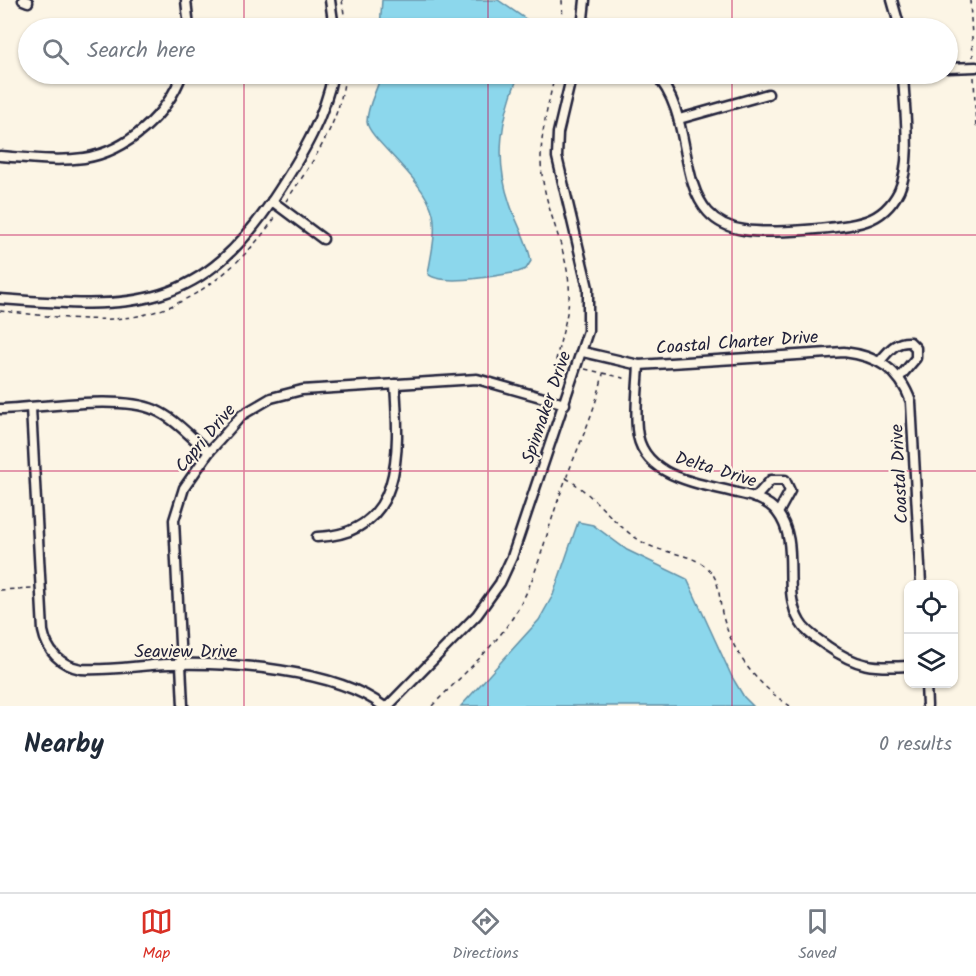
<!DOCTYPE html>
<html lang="en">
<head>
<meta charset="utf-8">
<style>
  :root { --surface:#fff; --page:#f2f2f3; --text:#1f2937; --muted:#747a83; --line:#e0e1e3; --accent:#d93025 }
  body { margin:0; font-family:Kalam,sans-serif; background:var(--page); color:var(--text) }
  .controls { position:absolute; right:18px; bottom:18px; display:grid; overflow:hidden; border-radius:12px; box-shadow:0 2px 4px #0004 }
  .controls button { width:54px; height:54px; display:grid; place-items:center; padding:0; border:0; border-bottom:2px solid var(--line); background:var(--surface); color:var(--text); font:30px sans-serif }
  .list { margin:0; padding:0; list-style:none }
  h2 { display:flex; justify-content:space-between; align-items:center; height:78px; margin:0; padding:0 24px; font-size:26px }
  h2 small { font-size:20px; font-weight:400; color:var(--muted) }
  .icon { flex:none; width:33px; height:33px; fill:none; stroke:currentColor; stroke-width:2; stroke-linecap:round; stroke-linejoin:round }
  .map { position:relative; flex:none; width:976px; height:706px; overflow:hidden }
  .search { position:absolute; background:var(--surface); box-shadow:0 2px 4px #0004; left:18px; right:18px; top:18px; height:66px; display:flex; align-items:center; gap:15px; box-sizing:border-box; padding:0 21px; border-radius:33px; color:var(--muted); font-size:22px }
  .sheet { height:186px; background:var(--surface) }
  nav { display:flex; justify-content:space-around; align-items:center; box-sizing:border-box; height:84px; border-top:2px solid var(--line); background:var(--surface); font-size:16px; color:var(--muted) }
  nav a { display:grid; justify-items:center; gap:3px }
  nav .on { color:var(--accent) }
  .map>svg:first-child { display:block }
  .water { fill:#8cd7ec; stroke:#628fa5; stroke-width:1.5 }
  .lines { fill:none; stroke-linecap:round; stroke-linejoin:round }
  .street-casing { stroke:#22223b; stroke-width:13 }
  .path { stroke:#22223b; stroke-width:1.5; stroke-dasharray:4.5 4.5; stroke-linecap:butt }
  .street { stroke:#fcf5e5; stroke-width:8 }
  .grid { fill:none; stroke:#c2185b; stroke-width:1.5; stroke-opacity:0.55 }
  .labels { text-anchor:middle; stroke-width:4.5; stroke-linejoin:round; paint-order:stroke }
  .street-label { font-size:18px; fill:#22223b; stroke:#fcf5e5 }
</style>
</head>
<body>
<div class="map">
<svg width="976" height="706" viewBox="0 0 976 706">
  <rect width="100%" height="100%" fill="#fcf5e5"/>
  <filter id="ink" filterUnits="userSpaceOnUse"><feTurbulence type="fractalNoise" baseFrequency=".0167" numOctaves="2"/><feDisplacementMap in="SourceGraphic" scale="12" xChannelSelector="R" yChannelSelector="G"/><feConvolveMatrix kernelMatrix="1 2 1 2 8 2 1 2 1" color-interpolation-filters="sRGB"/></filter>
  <g filter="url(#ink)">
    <g class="water">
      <polygon points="382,0 498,0 527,20 527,28 380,28"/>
      <path d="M381,74H519C501,118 494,158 510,204C516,223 528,241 531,261L526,269L518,272C499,275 442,287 428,274C431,255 437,233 433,214C425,179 368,139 367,122C367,104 378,90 381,74Z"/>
      <polygon points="578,522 593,525 627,550 687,579 732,677 744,697 753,706 461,706 539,620 553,595"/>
    </g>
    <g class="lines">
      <g class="street-casing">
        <g id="street">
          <polyline points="23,0 28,2"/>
          <polyline points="186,0 189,28"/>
          <polyline points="330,0 334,28"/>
          <polyline points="892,0 900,28"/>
          <polyline points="582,28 585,0"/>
          <polyline points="948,68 976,67"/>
          <path d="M655,74C692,112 678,179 708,212C717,222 731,228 744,230C769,234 842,229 866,221C881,216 892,205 899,191C913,161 904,107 903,74"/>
          <polyline points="679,119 768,94"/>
          <path d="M0,156C28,158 56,162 84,158C128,151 167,115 182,74"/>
          <polyline points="272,201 323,239"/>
          <path d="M0,299C134,309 201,313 280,189C304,152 324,118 333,74"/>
          <path d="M583,352L639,365L844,352C878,356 900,370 911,402L921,584"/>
          <path d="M880,361C889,351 895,341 910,342L916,348V358L899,378"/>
          <path d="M639,365C638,386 635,409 637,429C641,478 700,483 737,493C752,496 767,500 777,512C802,544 780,589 800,622C806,633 818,639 827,646C857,667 873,668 908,666"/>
          <path d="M31,408L43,631C47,651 60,665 81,669C110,671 140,665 169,664C229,662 335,669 383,706"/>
          <path d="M0,409C40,408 120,394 155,410C176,419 191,438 209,452"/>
          <polyline points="755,498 771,480 785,480 790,491 778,513"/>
          <path d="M317,537C406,534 399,448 395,384"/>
          <polyline points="926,684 927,706"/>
          <polyline points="183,706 174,520 184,488 209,452 242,415 271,398 302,390 477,379 565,404"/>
          <polyline points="388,706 477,615 500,583 512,557 588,331 588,288 557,157 558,133 572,74"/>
        </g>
      </g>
      <g class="path">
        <polyline points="342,0 346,28"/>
        <polyline points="562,0 563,28"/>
        <polyline points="970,0 973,57"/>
        <path d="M555,74C549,102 541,130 541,159C541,202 565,241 569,284C571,309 561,336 556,360L568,363"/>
        <polyline points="974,77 976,130"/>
        <path d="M286,201C313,162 341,122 345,74"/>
        <path d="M0,311C46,315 97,325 143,315C199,302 245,261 277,215"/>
        <polyline points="585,369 628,379"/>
        <path d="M566,478C597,496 615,528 646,544C667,555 697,553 712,573C720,584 719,599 722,613C732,653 756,684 790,706"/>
        <polyline points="0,590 32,588"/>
        <path d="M432,706C460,677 493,649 515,614C537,579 546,533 560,495C574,454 594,417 603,374"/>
      </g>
      <use href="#street" class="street"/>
    </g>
  </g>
  <path class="grid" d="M244,0V28M488,0V28M732,0V28M244,74V706M488,74V706M732,74V706M0,235H976M0,471H976"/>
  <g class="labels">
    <g class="street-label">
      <text transform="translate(737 342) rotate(-4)" y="6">Coastal Charter Drive</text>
      <text transform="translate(546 407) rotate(-71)" y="6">Spinnaker Drive</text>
      <text transform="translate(205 438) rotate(-50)" y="6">Capri Drive</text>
      <text transform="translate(716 469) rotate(17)" y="6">Delta Drive</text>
      <text transform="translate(899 474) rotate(-93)" y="6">Coastal Drive</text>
      <text x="186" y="657">Seaview Drive</text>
    </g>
  </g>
</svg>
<div class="controls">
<button><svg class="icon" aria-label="locate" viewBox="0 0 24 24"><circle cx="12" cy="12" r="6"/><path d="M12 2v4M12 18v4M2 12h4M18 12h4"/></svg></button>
<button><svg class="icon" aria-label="layers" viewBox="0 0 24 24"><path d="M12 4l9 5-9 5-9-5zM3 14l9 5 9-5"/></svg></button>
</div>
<div class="search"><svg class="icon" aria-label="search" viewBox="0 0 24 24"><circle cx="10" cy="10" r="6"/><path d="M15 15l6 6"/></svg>Search here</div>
</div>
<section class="sheet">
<h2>Nearby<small>0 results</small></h2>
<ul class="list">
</ul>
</section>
<nav>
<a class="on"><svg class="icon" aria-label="map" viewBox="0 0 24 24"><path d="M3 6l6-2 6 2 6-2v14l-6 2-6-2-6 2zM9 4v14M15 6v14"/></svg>Map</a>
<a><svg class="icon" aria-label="directions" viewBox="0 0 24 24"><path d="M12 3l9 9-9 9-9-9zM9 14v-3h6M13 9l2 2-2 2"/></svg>Directions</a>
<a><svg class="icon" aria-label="saved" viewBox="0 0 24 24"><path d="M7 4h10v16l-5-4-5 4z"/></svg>Saved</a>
</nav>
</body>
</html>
